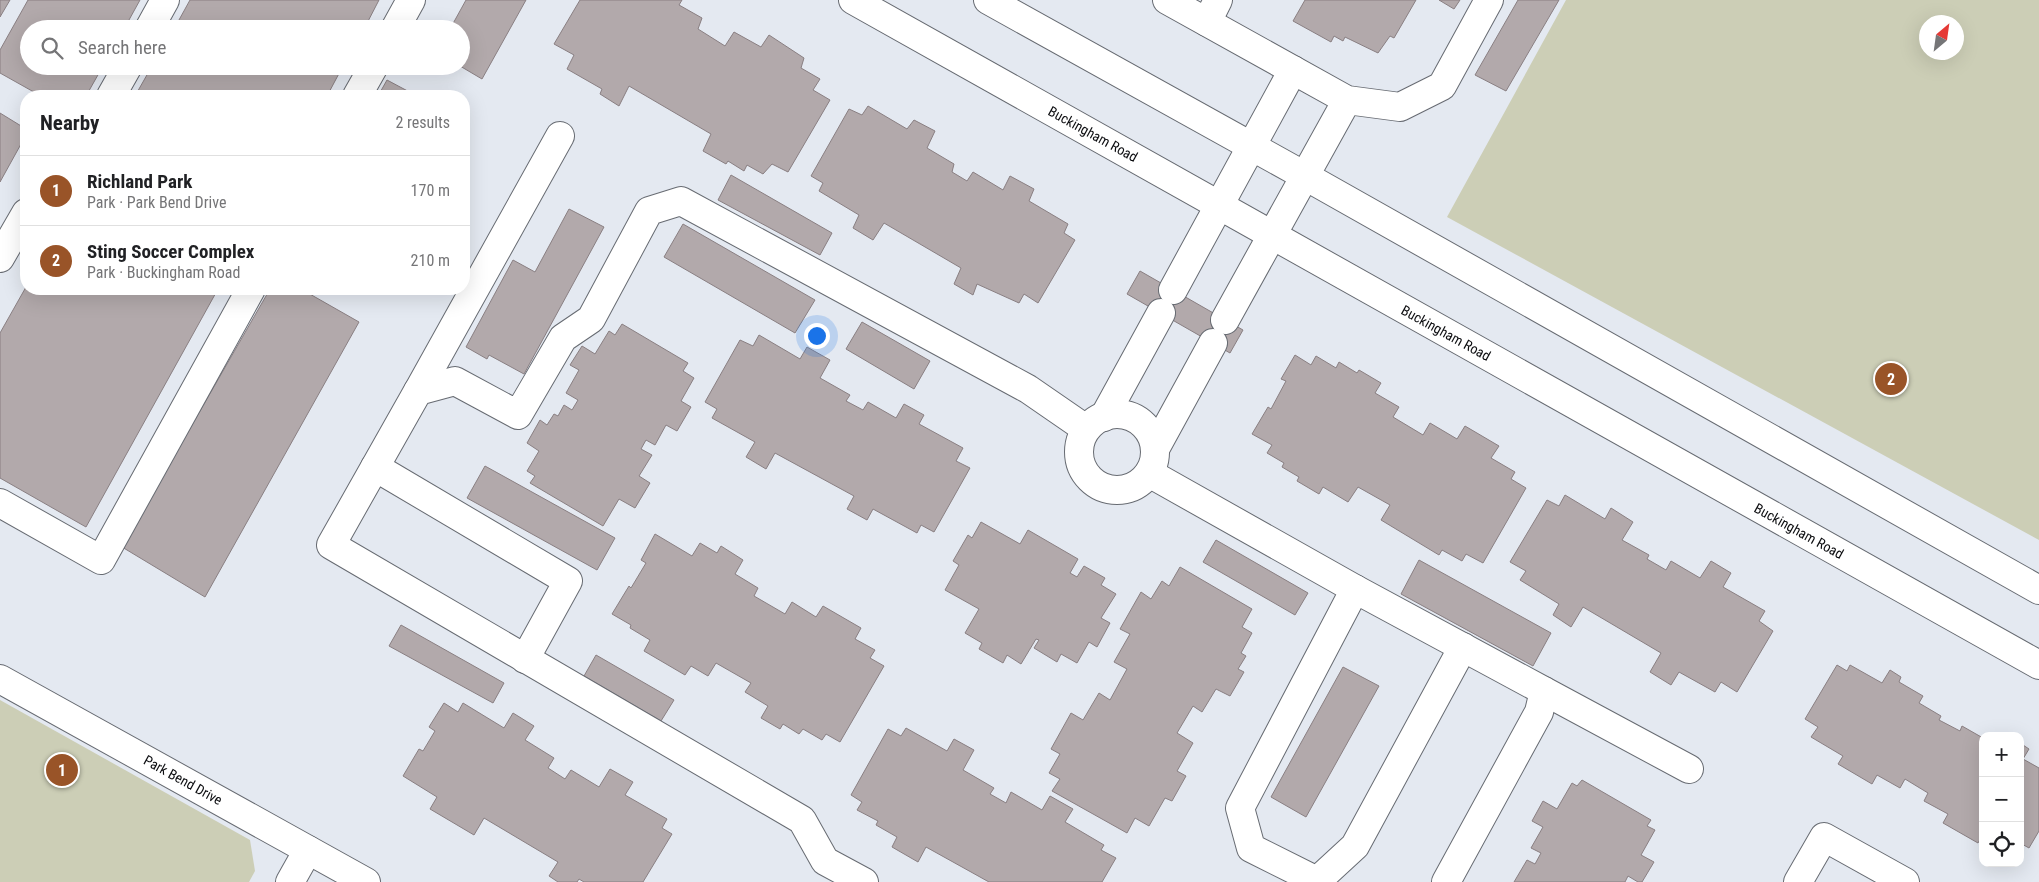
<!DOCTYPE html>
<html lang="en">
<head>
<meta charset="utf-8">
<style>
  :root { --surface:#fff; --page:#f6f6f6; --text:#202124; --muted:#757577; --line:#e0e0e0; --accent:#995428 }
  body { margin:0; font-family:"Roboto Condensed",sans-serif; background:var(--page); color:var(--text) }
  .controls { position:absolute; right:15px; bottom:15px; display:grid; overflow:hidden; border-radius:10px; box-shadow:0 5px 20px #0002 }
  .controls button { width:45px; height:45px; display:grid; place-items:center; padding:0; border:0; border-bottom:1px solid var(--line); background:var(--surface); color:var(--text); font:25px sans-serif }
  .compass { position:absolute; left:1919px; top:15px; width:45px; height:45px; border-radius:50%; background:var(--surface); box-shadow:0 5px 20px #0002; rotate:29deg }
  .you { position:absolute; left:816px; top:335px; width:18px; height:18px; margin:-12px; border:4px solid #fff; border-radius:50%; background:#1a73e8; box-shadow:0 0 0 8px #1a73e833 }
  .badge { display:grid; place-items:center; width:32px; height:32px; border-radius:50%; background:var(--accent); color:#fff; font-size:16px; font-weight:700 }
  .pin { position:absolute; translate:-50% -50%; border:2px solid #fff; box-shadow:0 1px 5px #0006 }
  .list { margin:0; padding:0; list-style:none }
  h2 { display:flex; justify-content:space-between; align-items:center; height:65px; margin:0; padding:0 20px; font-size:21px }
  h2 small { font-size:16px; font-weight:400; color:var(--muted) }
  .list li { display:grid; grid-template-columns:32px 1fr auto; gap:15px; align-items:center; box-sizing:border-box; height:70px; padding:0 20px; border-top:1px solid var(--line) }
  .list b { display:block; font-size:19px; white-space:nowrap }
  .list p { margin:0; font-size:16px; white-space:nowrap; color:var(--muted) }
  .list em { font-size:16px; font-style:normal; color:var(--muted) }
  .icon { flex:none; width:28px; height:28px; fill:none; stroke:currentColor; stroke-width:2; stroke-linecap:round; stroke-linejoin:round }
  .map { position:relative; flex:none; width:2039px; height:882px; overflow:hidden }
  .search { position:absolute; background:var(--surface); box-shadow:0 5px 20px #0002; left:20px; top:20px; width:450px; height:55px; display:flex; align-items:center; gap:12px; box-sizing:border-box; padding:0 18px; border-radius:28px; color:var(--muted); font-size:19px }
  .panel { position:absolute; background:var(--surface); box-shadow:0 5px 20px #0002; left:20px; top:90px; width:450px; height:205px; border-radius:20px }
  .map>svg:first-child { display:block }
  .green { fill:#ccceb6; fill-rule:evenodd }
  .building { fill:#b2a9ab; stroke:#897f82 }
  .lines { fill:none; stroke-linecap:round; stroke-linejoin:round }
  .minor-casing { stroke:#676b72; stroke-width:30 }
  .minor { stroke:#fff; stroke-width:28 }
  .labels { text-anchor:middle; stroke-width:4.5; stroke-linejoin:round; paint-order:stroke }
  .street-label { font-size:14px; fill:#0b0c0f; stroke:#fff }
</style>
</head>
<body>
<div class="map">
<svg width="2039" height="882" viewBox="0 0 2039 882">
  <rect width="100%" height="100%" fill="#e4e9f1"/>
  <g class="green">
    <path d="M1566,0H2039V540L1447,217ZM1956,22V52H1926V22Z"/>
    <polygon points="0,700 250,840 255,871 249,882 0,882"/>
  </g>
  <g class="building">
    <polygon points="0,0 10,0 0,17"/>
    <polygon points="28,0 140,0 124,29 29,29 29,66 103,66 86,96 41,96 0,73 0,50"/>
    <polygon points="190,0 379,0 364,29 174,29"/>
    <polygon points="466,0 526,0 482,79 460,66 461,66 461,29 450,29"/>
    <polygon points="580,0 682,0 679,5 702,18 698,29 725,46 734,32 761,47 769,35 804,58 801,68 820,79 813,90 830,100 788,172 772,164 763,174 747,165 744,171 728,161 726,164 703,151 711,134 629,86 619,106 600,94 602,89 567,69 574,55 554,44"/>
    <polygon points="1305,0 1416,0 1394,38 1390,36 1378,53 1345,37 1343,41 1334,36 1331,42 1293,21"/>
    <polygon points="1439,0 1460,0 1454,9"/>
    <polygon points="1518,0 1559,0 1506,91 1475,75"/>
    <polygon points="152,66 343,66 327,96 135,96"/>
    <polygon points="387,80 417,96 378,96"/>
    <polygon points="868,106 907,129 914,120 935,131 927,148 954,164 952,172 967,181 973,172 1003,190 1010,176 1034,189 1029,201 1068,224 1064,233 1075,240 1038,303 1024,294 1019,303 977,284 973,295 954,284 961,268 884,223 873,240 853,228 859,215 819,191 823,183 811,176 849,109 862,115"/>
    <polygon points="0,113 26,129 26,135 0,182"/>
    <polygon points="731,175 832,233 820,255 718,200"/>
    <polygon points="569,209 604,227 524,374 489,355 487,359 466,347 513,260 535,272"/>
    <polygon points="683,224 815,300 795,333 664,257"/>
    <polygon points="1140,271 1243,330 1230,353 1127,294"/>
    <polygon points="26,287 26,289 218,289 86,527 0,478 0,333"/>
    <polygon points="270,289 301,289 359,322 205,597 122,547"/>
    <polygon points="862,322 930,361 914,389 846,349"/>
    <polygon points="622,324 688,363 683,371 694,378 681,401 691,407 677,431 666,425 655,445 646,440 641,449 652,455 639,476 650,483 635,508 619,499 603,526 530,483 535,476 527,471 539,451 527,443 540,420 547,425 554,414 558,416 564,405 572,410 578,400 566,393 579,370 570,365 582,346 595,354 609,331 615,335"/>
    <polygon points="759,335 800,359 807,347 830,360 820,378 850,395 846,401 863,410 868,402 896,418 904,404 924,415 919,424 963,448 956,461 970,468 934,532 921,525 917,533 873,509 867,520 847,509 854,496 775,453 766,469 746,457 755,442 712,418 717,409 705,402 740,340 753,346"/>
    <polygon points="1295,355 1311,365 1316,356 1336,368 1339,362 1357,373 1359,370 1381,383 1375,393 1399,407 1393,417 1423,435 1430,423 1457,439 1465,426 1499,446 1491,458 1515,472 1511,479 1526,488 1483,563 1466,554 1462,561 1442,550 1439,555 1381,520 1390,505 1358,487 1348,502 1323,487 1319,494 1297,481 1299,477 1282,467 1284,463 1267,453 1272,445 1252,434 1268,407 1271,409 1286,381 1281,379"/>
    <polygon points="485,466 615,538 597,570 467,498"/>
    <polygon points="1565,495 1605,519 1611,508 1633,522 1622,540 1649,555 1647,559 1666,570 1671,561 1700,578 1711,561 1731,573 1723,587 1765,611 1759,621 1773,631 1737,692 1721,682 1715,692 1679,672 1671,685 1650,672 1661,653 1583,607 1571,627 1553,615 1559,604 1520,580 1526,571 1510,562 1547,500 1559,506"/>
    <polygon points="981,522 1020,544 1028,530 1078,559 1070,573 1077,577 1084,566 1105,578 1101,585 1116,594 1101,618 1110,623 1097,647 1089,642 1077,663 1061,654 1057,662 1034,648 1039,640 1036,639 1021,664 1007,655 1003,663 979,649 982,643 965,633 979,609 945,590 959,565 953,561 968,535 972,538"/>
    <polygon points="655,534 692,556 700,543 717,553 721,546 743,560 735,574 758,588 754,596 785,614 792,602 816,617 823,606 861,628 855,639 875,650 870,658 884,666 840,742 826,734 822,740 803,729 799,734 783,724 780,729 761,718 768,706 745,692 751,683 716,663 708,676 691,666 685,675 644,651 650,640 630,628 631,625 612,614 629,586 631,588 646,563 641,560"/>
    <polygon points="1216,540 1308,593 1295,615 1203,562"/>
    <polygon points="1419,560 1551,633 1533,666 1401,594"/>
    <polygon points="1180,567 1252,609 1242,627 1252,633 1241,653 1246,656 1238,669 1244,672 1230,696 1216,689 1202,712 1193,706 1177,733 1193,743 1177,771 1186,776 1172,801 1165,798 1149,826 1135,818 1127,833 1052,791 1060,779 1049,773 1060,754 1051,749 1071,713 1083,720 1099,693 1110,700 1127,669 1114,662 1130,634 1120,629 1141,592 1151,599 1162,581 1169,586"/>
    <polygon points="401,625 504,683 493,703 389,646"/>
    <polygon points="596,655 674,700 661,721 584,676"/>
    <polygon points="1837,665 1847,671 1850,665 1882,683 1890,670 1901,677 1899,682 1923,696 1919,703 1941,716 1939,720 1960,731 1962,726 1983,738 1983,834 1978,843 1943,823 1948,814 1924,801 1928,793 1905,779 1900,788 1877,775 1872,784 1838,764 1843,756 1811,737 1818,727 1805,719"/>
    <polygon points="1343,667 1379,686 1306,817 1271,797"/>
    <polygon points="444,703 458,712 463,703 504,728 513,713 534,726 525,740 554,758 548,768 565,779 571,770 599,787 610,769 633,782 625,795 667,819 662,828 672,834 643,882 584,882 579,879 577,882 558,882 549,876 558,862 484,818 474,835 430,809 437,797 403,776 419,749 423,751 435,731 429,727"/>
    <polygon points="906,728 947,751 954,739 974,750 963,770 994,788 990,794 1006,803 1011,792 1042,810 1050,796 1073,809 1065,822 1104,845 1101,850 1116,858 1102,882 989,882 926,847 918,862 892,847 897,837 876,825 878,821 857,810 862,802 851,795 888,729 901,736"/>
    <polygon points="2020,743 2029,749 2023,759 2039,768 2039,831 2029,848 2020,843"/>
    <polygon points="1582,780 1651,820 1647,826 1655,830 1641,855 1654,862 1642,882 1638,882 1628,876 1625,882 1514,882 1527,860 1535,864 1541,853 1531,848 1543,827 1532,821 1543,801 1557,809 1572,783 1577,786"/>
  </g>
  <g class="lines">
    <g class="minor-casing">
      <g id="minor">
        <polyline points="853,0 2039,665"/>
        <polyline points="988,0 1305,176 2039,590"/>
        <polyline points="1167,0 1347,100 1400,107 1442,86 1489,0"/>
        <polyline points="1207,22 1218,0"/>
        <polyline points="149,29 165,0"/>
        <polyline points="395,29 411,0"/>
        <polyline points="111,96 128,66"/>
        <polyline points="357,96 374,66"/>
        <polyline points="0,258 26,213"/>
        <polyline points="1173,290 1293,70"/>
        <polyline points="1225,320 1347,100"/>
        <polyline points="418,391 560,136"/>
        <circle cx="1117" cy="452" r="38"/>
        <polyline points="1104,417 1161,313"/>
        <polyline points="1155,449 1213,343"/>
        <polyline points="375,467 568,581 525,659"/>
        <polyline points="1149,473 1355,589 1544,691 1539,712 1446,882"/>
        <polyline points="0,503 101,560 251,289"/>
        <polyline points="1355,589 1240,808 1251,848 1317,881 1355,846 1463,647"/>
        <polyline points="0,679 366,882"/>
        <polyline points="1544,691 1689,769"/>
        <polyline points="290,882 308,850"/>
        <polyline points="864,882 825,861 802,820 331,545 418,391 455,381 518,415 563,338 591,319 649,211 681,201 1028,389 1086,429"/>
        <polyline points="1798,882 1824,837 1905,882"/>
      </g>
    </g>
    <use href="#minor" class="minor"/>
  </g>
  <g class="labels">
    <g class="street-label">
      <text transform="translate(1093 134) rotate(29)" y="5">Buckingham Road</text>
      <text transform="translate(1446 333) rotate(29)" y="5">Buckingham Road</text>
      <text transform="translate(1799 531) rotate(29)" y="5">Buckingham Road</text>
      <text transform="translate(183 780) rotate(29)" y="5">Park Bend Drive</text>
    </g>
  </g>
</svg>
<div class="controls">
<button>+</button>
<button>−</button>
<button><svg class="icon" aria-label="locate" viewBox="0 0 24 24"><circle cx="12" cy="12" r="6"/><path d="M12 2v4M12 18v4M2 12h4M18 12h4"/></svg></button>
</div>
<svg class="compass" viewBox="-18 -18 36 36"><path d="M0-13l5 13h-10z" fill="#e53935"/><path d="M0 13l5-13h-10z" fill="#757577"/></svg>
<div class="you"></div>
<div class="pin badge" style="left:62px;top:770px">1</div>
<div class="pin badge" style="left:1891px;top:379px">2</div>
<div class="search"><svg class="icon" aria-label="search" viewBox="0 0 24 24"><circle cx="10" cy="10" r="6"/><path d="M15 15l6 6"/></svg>Search here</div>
<section class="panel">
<h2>Nearby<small>2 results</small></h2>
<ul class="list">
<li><span class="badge">1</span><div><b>Richland Park</b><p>Park · Park Bend Drive</p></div><em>170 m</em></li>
<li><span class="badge">2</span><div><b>Sting Soccer Complex</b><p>Park · Buckingham Road</p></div><em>210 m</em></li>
</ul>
</section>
</div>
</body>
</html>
